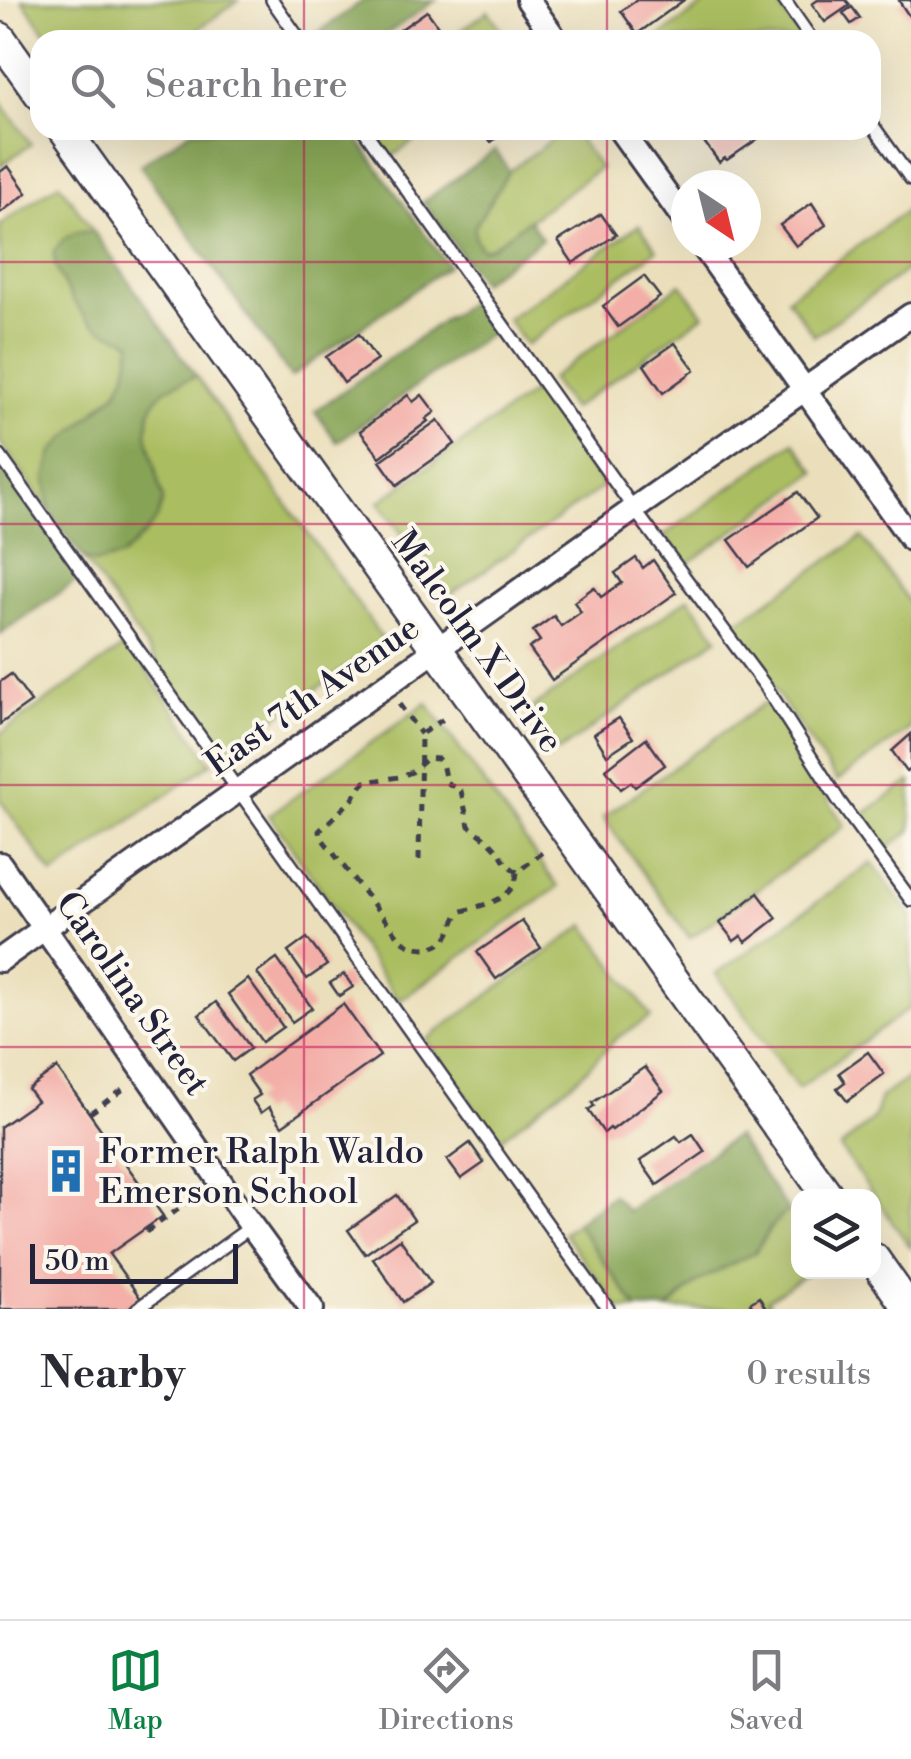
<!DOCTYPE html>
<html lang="en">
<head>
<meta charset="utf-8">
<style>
  :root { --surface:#fff; --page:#f7f7f7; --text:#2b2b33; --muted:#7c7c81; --line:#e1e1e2; --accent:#0b8043 }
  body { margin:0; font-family:"Libre Bodoni",serif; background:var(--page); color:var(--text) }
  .controls { position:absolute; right:30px; bottom:30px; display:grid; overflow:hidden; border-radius:20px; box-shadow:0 10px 40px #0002 }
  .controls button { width:90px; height:90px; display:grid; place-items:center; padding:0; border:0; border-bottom:2px solid var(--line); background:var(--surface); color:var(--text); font:50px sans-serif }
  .compass { position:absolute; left:671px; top:170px; width:90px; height:90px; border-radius:50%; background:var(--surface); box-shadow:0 10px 40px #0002; rotate:145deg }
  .scale { position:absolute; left:30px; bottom:25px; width:208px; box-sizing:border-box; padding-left:10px; border:5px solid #22223b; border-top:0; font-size:28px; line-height:35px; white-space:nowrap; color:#22223b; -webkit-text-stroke:8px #fbf7ec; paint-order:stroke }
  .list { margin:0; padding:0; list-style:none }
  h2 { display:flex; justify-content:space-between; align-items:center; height:130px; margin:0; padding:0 40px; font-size:42px }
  h2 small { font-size:32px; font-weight:400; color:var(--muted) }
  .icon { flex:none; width:55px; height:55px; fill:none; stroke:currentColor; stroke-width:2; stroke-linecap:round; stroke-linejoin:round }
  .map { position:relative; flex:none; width:911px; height:1309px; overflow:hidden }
  .search { position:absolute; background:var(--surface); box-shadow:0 10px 40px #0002; left:30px; right:30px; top:30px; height:110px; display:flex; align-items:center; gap:25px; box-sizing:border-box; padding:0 35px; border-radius:30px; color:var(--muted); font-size:38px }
  .sheet { height:310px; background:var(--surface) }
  nav { display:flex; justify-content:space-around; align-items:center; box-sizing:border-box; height:140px; border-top:2px solid var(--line); background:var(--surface); font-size:28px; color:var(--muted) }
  nav a { display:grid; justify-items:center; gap:5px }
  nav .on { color:var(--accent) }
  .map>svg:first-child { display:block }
  .green { fill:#aabd60; stroke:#66704e; stroke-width:2.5 }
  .forest { fill:#87a456; stroke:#546348; stroke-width:2.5 }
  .building { fill:#f3aea7 }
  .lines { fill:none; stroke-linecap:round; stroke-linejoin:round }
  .service-casing { stroke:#403e4e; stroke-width:16 }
  .minor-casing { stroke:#403e4e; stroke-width:28 }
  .tertiary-casing { stroke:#403e4e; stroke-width:35 }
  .path { stroke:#403e4e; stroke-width:5; stroke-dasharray:8 8; stroke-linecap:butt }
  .service { stroke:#fff; stroke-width:11 }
  .minor { stroke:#fff; stroke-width:22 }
  .tertiary { stroke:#fff; stroke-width:30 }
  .grid { fill:none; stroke:#c2185b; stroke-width:2.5; stroke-opacity:0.55 }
  .labels { text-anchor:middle; stroke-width:8; stroke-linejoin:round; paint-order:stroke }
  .street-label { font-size:35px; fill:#22223b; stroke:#fbf7ec }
  .poi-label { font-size:35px; fill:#22223b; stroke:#fbf7ec; text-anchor:start }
</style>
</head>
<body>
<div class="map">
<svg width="911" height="1309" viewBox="0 0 911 1309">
  <rect width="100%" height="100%" fill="#fbf7ec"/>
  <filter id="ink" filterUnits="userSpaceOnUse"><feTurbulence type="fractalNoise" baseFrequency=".01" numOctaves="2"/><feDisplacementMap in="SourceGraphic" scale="20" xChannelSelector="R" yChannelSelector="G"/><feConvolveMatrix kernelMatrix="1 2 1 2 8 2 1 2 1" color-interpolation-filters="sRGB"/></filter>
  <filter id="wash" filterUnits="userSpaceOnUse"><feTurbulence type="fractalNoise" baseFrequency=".0048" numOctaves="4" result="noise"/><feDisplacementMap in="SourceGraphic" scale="40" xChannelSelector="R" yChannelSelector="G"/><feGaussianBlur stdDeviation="2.25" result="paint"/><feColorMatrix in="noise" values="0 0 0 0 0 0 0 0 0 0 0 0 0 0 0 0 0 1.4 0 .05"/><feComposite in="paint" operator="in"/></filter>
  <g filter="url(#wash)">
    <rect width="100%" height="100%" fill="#ebdfbb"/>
    <g class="green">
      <polygon points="22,0 239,0 183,40 51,40"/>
      <polygon points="711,0 775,0 803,40 655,40"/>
      <polygon points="488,11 509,40 448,40"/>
      <polygon points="0,101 31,144 0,166"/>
      <polygon points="371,130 430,130 391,157"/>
      <polygon points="565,130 572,130 600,168 492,247 482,249 474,237 475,226 509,171"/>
      <path d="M59,183L94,232H77L62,280C87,320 88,323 132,341L126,373L117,392L97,408L46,478L50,512L0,442V225Z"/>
      <polygon points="911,207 911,267 814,336 787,298"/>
      <polygon points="639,225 657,250 526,345 507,319"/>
      <polygon points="681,284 704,315 572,409 550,379"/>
      <path d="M196,376L384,641L226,753L217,747L83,558L95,563L163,500C155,467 130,415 166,388C174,383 187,380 196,376Z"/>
      <polygon points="536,390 604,486 447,597 379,502"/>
      <polygon points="794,442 816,472 686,565 664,535"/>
      <polygon points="862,537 911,605 911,728 837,781 731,626"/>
      <polygon points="689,598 718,638 558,752 528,711"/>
      <polygon points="128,644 212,763 53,875 0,800 0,734"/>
      <polygon points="766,702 783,725 796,752 845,826 690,938 603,817"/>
      <polygon points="427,703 558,887 399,1001 269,815"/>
      <polygon points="911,781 911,831 885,850 861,816"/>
      <polygon points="872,863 911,915 911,1007 798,1089 716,974"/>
      <polygon points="585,925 651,1017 617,1038 580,1076 498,1141 426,1040"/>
      <polygon points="911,1076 911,1248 840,1148 874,1118 881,1097"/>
      <polygon points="788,1210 798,1224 798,1272 810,1272 767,1300 773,1309 668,1309 697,1282 755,1252 771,1227"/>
      <polygon points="576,1223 637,1308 639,1309 619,1309 563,1233"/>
    </g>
    <g class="forest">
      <polygon points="364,0 436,0 378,40 308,40"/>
      <polygon points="192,130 351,130 448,266 291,377 140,165"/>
      <path d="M495,150L509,171L475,226C474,237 475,241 482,249L492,247L529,219L542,239L481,282L423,202Z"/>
      <path d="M77,232H94L196,376L166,388L155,401L150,412L147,434L163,500L157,519L143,536L121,557L95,563L83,558L50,512L46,478L53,452L69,435L117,392L126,373L132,342C121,336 106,333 96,326C79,315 52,271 54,251L65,238Z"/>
      <polygon points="472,300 494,331 337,442 315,411"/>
      <polygon points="0,463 81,578 0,634"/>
      <polygon points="736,1136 788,1210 771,1227 755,1252 697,1282 668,1309 637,1308 576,1223 613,1195 627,1211"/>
    </g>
    <g id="blocks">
      <g class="building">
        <polygon points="637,0 684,0 637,34 621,11"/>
        <polygon points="818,0 846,0 850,5 825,22 812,4"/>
        <polygon points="901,0 911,0 911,19 899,1"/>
        <polygon points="852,7 860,18 851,24 843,13"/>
        <polygon points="427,11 443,33 434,40 403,40 397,32"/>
        <polygon points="482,130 508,130 491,142"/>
        <polygon points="709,130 753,130 759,138 727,160 725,158 719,162 702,139 709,134 707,132"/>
        <polygon points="8,166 27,193 0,213 0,172"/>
        <polygon points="812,203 826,225 796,246 780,225"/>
        <polygon points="601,214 616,235 573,263 558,241"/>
        <polygon points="644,276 660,297 618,327 603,306"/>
        <polygon points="359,334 377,360 344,383 326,357"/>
        <polygon points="675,343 695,370 663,393 644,365"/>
        <polygon points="408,395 413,402 422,395 435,412 426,419 428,421 380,457 360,431"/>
        <polygon points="438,420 455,444 397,485 380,461"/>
        <polygon points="798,492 817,518 749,567 729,540"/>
        <polygon points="636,558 643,568 653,560 676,593 552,680 529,648 540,641 533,631 554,616 561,626 581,612 574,602 594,587 601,597 622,583 615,573"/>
        <polygon points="11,674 31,702 0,724 0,682"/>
        <polygon points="619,718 633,738 607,755 594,734"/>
        <polygon points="911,734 911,769 907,772 892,751"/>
        <polygon points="646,738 665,765 635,787 631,782 621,789 606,769"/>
        <polygon points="758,893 777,918 746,942 741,936 734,941 720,923"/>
        <polygon points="522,921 541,948 496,979 477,952"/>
        <polygon points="307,938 327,965 307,979 288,952"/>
        <polygon points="277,959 312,1008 292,1022 257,973"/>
        <polygon points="344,974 353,987 339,996 330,983"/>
        <polygon points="248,979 283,1027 262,1042 228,994"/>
        <polygon points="216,1002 251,1048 233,1061 199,1015"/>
        <polygon points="343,1004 380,1056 282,1126 269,1107 261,1113 252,1100 260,1095 246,1075"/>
        <polygon points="868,1052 884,1074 847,1101 837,1088 845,1082 839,1073"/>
        <polygon points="645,1067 663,1091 612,1130 610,1128 604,1133 588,1110 594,1106 592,1103"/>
        <polygon points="57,1068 163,1216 109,1254 141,1299 127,1309 0,1309 0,1127 37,1101 28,1089"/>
        <polygon points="693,1134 705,1152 657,1185 640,1161 676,1136 681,1142"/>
        <polygon points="470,1143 484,1163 461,1179 447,1160"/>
        <polygon points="397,1195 414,1220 365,1254 348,1230"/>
        <polygon points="400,1239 431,1283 403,1302 373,1258"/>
        <polygon points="759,1297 766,1309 754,1309 750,1303"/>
      </g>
    </g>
  </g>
  <g filter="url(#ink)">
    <use href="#blocks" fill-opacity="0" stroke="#403e4e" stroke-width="2.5"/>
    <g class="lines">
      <g class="service-casing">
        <g id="service">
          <polyline points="272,0 300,40"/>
          <polyline points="784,0 812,40"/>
          <polyline points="871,123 911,179"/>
          <polyline points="364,130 634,509 766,687 839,801 911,900"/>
          <polyline points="0,456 608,1309"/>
          <polyline points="137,1309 252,1226"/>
        </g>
      </g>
      <g class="minor-casing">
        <g id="minor">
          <polyline points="528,0 556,40"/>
          <polyline points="620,130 686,222"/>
          <polyline points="702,245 911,539"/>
          <polyline points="0,864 240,1210 312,1309"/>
          <polyline points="0,960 634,509 911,315"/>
        </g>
      </g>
      <g class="tertiary-casing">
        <g id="tertiary">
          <polyline points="0,38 40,94"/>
          <polyline points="65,130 828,1196"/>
          <polyline points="874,1259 909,1309"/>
        </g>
      </g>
      <g class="path">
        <polyline points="399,704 421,734"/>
        <polyline points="419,860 421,734 445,718"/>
        <path d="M517,872L506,864L500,853L489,841L469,826L461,791L446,782L442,763L438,759L428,758L412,772L399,777L365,782L359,788L353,799L319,831L320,836L398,936C408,948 430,953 444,941C452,934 453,920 460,912C483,904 515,902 517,872L546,850"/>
        <polyline points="90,1113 125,1088"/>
        <polyline points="146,1232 200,1194"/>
      </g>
      <use href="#service" class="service"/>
      <use href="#minor" class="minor"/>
      <use href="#tertiary" class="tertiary"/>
    </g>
  </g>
  <path class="grid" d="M304,0V40M607,0V40M304,130V1309M607,130V1309M0,262H911M0,524H911M0,785H911M0,1047H911"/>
  <defs>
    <g id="building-bare" transform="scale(3.45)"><path d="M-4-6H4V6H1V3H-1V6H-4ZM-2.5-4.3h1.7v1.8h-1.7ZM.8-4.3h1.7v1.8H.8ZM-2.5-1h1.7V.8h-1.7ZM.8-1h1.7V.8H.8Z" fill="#1f6fb2" stroke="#fbf7ec" stroke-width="2.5" paint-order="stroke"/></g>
  </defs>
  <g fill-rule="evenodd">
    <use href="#building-bare" x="66" y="1171"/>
  </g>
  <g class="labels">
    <g class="street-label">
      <text transform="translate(478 641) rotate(54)" y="12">Malcolm X Drive</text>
      <text transform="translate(312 695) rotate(-35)" y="12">East 7th Avenue</text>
      <text transform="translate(133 993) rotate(55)" y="12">Carolina Street</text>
    </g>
    <g class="poi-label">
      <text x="99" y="1163">Former Ralph Waldo<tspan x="99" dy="40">Emerson School</tspan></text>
    </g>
  </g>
</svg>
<div class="controls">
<button><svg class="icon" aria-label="layers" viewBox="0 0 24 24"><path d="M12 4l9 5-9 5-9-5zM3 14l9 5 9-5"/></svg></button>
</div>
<svg class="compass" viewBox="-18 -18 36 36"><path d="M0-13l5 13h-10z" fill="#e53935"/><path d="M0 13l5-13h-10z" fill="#7c7c81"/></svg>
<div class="scale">50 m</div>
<div class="search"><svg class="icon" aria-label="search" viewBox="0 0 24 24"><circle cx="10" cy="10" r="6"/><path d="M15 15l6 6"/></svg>Search here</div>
</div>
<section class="sheet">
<h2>Nearby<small>0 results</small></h2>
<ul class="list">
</ul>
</section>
<nav>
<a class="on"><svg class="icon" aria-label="map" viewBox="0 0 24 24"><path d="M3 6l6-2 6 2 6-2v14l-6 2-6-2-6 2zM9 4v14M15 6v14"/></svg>Map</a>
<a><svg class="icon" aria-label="directions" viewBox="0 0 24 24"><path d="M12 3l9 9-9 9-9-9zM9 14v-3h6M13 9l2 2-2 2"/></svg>Directions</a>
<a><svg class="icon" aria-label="saved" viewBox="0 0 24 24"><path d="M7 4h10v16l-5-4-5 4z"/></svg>Saved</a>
</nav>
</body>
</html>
